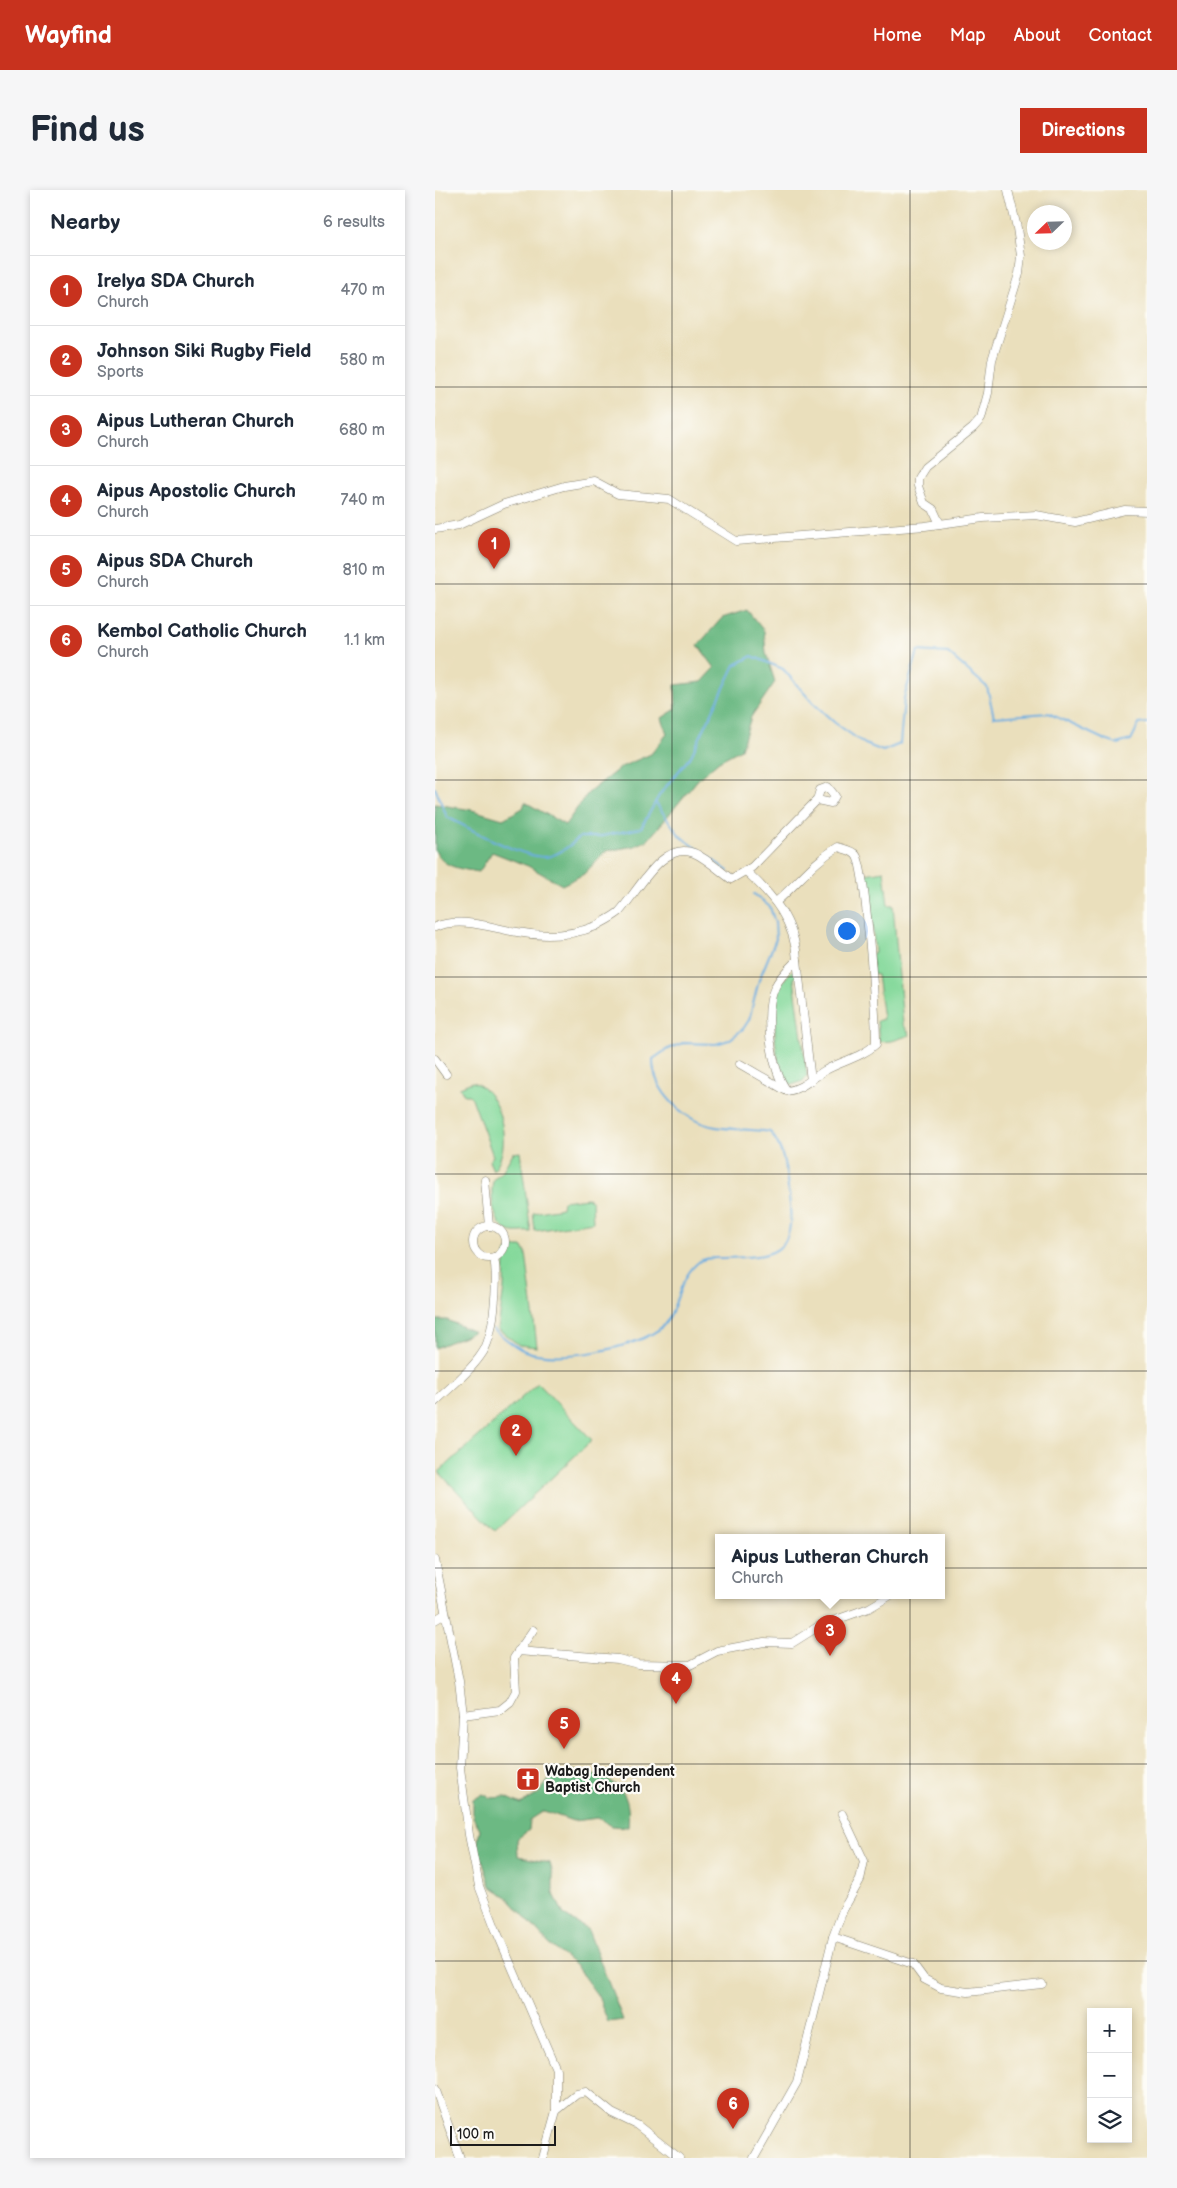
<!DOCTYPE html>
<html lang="en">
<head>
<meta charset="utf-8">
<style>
  :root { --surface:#fff; --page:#f6f6f7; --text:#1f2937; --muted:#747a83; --line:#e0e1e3; --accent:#c8321e }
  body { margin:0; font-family:"Balsamiq Sans",sans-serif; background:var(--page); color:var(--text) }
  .controls { position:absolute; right:15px; bottom:15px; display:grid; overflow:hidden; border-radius:0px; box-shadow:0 2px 8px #0003 }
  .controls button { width:45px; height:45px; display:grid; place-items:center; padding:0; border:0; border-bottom:1px solid var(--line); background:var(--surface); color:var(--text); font:25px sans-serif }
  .compass { position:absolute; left:592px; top:15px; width:45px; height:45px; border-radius:50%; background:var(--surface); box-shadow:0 2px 8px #0003; rotate:247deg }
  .scale { position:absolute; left:15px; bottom:12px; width:106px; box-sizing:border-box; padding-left:5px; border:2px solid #1c1c1c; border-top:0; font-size:14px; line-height:18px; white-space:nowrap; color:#1c1c1c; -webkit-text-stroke:4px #fdfcf7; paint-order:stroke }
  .you { position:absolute; left:411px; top:740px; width:18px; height:18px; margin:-12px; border:4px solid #fff; border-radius:50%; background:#1a73e8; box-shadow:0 0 0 8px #1a73e833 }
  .badge { display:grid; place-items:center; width:32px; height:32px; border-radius:50%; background:var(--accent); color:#fff; font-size:16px; font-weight:700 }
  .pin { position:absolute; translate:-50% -41px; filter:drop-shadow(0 1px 2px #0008) }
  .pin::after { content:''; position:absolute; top:26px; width:18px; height:15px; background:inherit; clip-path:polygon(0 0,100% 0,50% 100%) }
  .popup { position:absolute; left:280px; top:1344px; width:230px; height:65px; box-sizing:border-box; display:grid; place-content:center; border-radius:0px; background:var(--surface); filter:drop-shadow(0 1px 4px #0005); font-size:16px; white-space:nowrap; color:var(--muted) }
  .popup b { font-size:19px; color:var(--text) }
  .popup::after { content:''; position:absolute; left:50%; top:100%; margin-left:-10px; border:10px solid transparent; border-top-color:var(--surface) }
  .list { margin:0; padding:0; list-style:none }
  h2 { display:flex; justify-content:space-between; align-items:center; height:65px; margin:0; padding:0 20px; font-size:21px }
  h2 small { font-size:16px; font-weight:400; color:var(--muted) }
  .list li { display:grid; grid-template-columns:32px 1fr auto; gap:15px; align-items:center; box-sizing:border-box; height:70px; padding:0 20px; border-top:1px solid var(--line) }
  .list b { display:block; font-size:19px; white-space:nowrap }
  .list p { margin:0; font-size:16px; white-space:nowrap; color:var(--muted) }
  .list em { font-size:16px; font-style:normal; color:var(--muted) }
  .icon { flex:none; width:28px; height:28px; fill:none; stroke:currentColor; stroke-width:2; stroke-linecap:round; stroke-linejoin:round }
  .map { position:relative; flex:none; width:712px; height:1968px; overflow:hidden; border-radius:0px }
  header { display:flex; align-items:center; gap:30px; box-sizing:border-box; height:70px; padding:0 25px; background:var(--accent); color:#fff }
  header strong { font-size:24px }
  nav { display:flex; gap:28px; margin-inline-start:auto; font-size:18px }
  .intro { display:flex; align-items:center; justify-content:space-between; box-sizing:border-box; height:120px; padding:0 30px }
  h1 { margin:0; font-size:35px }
  .button { padding:12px 22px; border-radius:0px; background:var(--accent); color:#fff; font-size:18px; font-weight:700 }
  main { display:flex; gap:30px; padding:0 30px }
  aside { flex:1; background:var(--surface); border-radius:0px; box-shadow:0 2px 8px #0003 }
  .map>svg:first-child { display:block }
  .green { fill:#85d99b; stroke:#507a5c }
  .forest { fill:#6cb983; stroke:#446a50 }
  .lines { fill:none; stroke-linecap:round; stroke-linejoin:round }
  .stream { stroke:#6caee1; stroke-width:2 }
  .minor-casing { stroke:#837e6c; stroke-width:9 }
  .minor { stroke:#fff; stroke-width:8 }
  .grid { fill:none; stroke:#1c1c1c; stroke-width:1; stroke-opacity:0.55 }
  .labels { text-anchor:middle; stroke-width:4.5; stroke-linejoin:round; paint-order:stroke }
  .poi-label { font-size:14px; font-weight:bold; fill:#1c1c1c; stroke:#fdfcf7; text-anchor:start }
</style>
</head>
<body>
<header>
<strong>Wayfind</strong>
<nav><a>Home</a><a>Map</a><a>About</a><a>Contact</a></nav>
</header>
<div class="intro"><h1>Find us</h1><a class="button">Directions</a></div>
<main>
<aside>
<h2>Nearby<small>6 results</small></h2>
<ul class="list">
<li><span class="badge">1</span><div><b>Irelya SDA Church</b><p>Church</p></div><em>470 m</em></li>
<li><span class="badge">2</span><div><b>Johnson Siki Rugby Field</b><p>Sports</p></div><em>580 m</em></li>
<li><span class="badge">3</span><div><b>Aipus Lutheran Church</b><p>Church</p></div><em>680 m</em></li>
<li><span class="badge">4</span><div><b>Aipus Apostolic Church</b><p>Church</p></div><em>740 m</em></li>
<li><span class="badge">5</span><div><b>Aipus SDA Church</b><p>Church</p></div><em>810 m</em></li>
<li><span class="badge">6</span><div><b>Kembol Catholic Church</b><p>Church</p></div><em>1.1 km</em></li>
</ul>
</aside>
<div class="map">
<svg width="712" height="1968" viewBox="0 0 712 1968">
  <rect width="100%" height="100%" fill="#fdfcf7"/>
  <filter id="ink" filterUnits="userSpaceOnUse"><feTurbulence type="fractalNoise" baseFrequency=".02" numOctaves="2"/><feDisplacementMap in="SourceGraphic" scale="10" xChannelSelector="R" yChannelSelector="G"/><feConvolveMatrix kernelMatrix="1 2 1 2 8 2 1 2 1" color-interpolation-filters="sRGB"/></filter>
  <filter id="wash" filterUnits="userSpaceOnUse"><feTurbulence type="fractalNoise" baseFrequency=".0096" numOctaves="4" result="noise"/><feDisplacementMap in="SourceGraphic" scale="20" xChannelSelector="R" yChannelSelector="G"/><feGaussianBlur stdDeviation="1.12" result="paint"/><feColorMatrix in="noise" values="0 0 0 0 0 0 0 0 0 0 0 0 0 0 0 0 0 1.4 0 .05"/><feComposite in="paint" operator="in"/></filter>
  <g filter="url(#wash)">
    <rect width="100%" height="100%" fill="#eadfbc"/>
    <g class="green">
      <polygon points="449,681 453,715 458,715 468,834 475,845 457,851 444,852 442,831 448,829 442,785 438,784 437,764 440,763 434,700 430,700 430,684"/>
      <path d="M362,777L363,786L359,788L372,886L368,891L357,895C336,884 337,814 346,795C349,788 356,782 362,777Z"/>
      <path d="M37,892C66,900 79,959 58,980L54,971L58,966L37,908L34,905H29L25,897Z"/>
      <path d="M85,962L96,1042C88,1041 79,1044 72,1040C58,1034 54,1001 59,988L67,982L78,963Z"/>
      <polygon points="153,1008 157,1011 158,1032 100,1041 98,1023 127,1018 128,1011"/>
      <polygon points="82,1057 88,1057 91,1063 102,1157 84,1155 63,1139 69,1098 70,1065 73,1060"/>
      <polygon points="103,1193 157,1250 60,1341 4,1282"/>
    </g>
    <g class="forest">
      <path d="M312,420L329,441L331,463L340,492L316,527L306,559L284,571L265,587L213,650L200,656L171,661L149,684L127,695L93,676L57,662L44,682C27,679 7,678 0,660V614L37,620L68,629L88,618L90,612L130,635L153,603L186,577L216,564L232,544L227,528L241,519L240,495L267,492L280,478L263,455L287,428Z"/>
      <polygon points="0,1130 12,1130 39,1142 0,1158"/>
      <path d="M137,1580C147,1584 159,1584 168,1588C192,1597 195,1614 193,1637L177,1636L163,1628L138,1631L109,1621L95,1630L94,1640L82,1649L83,1666L115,1673L118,1685V1702L129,1725L153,1740L188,1830L173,1832L163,1806L141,1776L114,1754L72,1707L56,1696L42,1656L45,1639L38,1627V1610L48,1604L56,1608L71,1607L86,1614L103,1604L114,1590Z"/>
    </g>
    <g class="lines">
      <g class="stream">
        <path d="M0,598L12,627C36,639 83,666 109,667C121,667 136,655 145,647H162L206,638L225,604L256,566L300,475L317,466L348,479L377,512L400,533L430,554L448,561L465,554L469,508L483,461L513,463L552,497L559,527L613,523L670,550L682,554L696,550L704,534L712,533"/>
        <polyline points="220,612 245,646 293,681"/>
        <path d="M58,1139C68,1146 79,1157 90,1161C121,1173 204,1159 228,1136C243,1121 242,1088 265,1071C271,1067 281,1068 287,1068C338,1067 362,1066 354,1006C351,984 350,959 335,942C317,939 299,940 281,937C251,933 217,901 218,869L231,860L248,853L281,854L294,850L308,839L314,830L324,790L341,749L340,733L335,717L319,704"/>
      </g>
    </g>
  </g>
  <g filter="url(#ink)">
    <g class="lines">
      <g class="minor-casing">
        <g id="minor">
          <polyline points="505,334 498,319 489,313 483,296 483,288 490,277 538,238 546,229 553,203 557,170 584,84 586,66 582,38 573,0"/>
          <polyline points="0,339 24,335 69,314 129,296 159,291 183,304 234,309 301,351 490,336 548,328 601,325 640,332 690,320 712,321"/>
          <path d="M311,681C338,706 360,731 362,770C354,778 345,786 340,797C328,822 336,879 352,901C367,899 376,889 389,881C406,871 426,868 441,854C441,830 431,677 421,665C417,660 409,659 403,657C378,672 363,693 341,712"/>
          <path d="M0,737C26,726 56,738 82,742C108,747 136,746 161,736C168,732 178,727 184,722C203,702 227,650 259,663C271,668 285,681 296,689L317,677L382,610L385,600L393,597L400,606L396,613L382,610"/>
          <polyline points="362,770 376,891"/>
          <polyline points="0,869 11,884"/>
          <polyline points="305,874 350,900"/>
          <polyline points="50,990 54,1036"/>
          <circle cx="54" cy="1052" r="16"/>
          <path d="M0,1212C15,1197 34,1183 46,1165C60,1147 63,1089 59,1067"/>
          <polyline points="0,1370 24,1491 28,1525 25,1578 34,1645 44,1696 61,1740 121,1879 121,1921 108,1968"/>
          <polyline points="0,1430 10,1424"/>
          <polyline points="83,1461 183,1469 203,1474 255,1475 282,1461 329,1452 357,1453 384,1436 434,1418 456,1405"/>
          <polyline points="28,1525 65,1520 75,1512 81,1501 79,1468 98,1440"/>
          <polyline points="398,1747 478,1774 489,1789 506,1798 533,1802 607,1794"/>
          <polyline points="0,1898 25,1968"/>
          <polyline points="121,1921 142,1904 151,1902 177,1923 202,1935 244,1968"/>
          <polyline points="319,1968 362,1892 398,1747 408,1720 425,1690 429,1671 407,1624"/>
        </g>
      </g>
      <use href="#minor" class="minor"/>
    </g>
  </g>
  <path class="grid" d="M237,0V1968M475,0V1968M0,197H712M0,394H712M0,590H712M0,787H712M0,984H712M0,1181H712M0,1378H712M0,1574H712M0,1771H712"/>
  <defs>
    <g id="church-square" transform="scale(1.25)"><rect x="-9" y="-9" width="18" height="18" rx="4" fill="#c8321e" stroke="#fdfcf7"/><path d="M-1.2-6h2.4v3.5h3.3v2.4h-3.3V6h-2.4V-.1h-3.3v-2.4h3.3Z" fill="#fff"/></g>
  </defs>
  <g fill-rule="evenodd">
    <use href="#church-square" x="93" y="1589"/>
  </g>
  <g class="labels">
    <g class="poi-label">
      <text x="110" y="1586">Wabag Independent<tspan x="110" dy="16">Baptist Church</tspan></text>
    </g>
  </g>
</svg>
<div class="controls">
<button>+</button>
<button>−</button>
<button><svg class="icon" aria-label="layers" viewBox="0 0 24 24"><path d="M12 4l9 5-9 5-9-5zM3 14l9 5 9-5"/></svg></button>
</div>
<svg class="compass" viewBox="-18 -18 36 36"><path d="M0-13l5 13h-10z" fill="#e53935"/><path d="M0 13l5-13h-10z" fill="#747a83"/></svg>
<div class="scale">100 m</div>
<div class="you"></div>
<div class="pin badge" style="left:59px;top:379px">1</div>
<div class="pin badge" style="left:81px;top:1266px">2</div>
<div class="pin badge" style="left:395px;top:1466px">3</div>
<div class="popup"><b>Aipus Lutheran Church</b>Church</div>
<div class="pin badge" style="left:241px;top:1514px">4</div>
<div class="pin badge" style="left:129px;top:1559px">5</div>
<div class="pin badge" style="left:298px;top:1939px">6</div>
</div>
</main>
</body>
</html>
